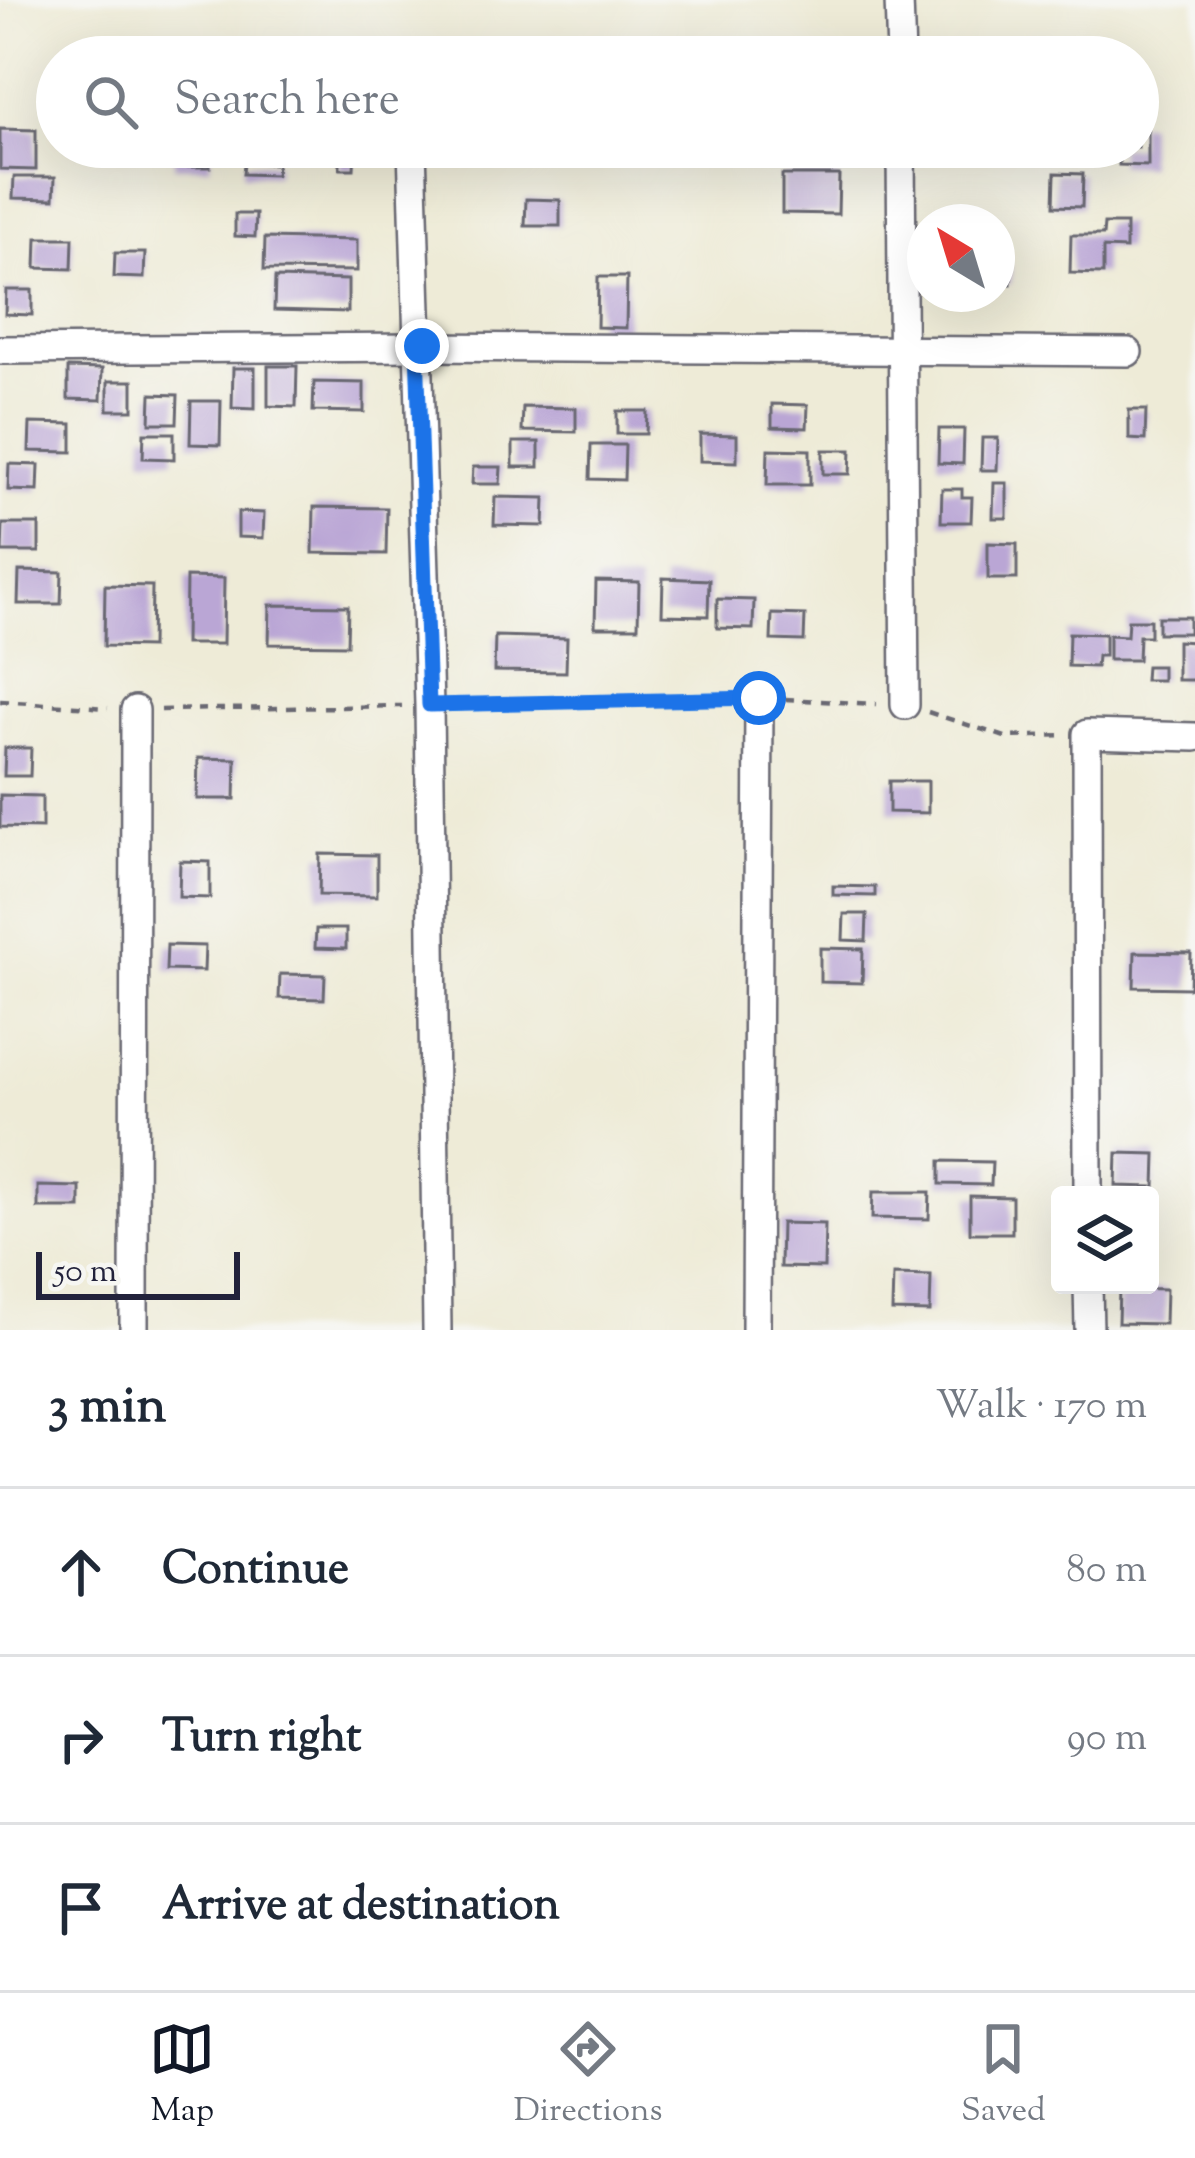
<!DOCTYPE html>
<html lang="en">
<head>
<meta charset="utf-8">
<style>
  :root { --surface:#fff; --page:#f6f6f7; --text:#1f2937; --muted:#747a83; --line:#e0e1e3; --accent:#111827 }
  body { margin:0; font-family:"Sorts Mill Goudy",serif; background:var(--page); color:var(--text) }
  .controls { position:absolute; right:36px; bottom:36px; display:grid; overflow:hidden; border-radius:12px; box-shadow:0 12px 48px #0002 }
  .controls button { width:108px; height:108px; display:grid; place-items:center; padding:0; border:0; border-bottom:3px solid var(--line); background:var(--surface); color:var(--text); font:60px sans-serif }
  .compass { position:absolute; left:907px; top:204px; width:108px; height:108px; border-radius:50%; background:var(--surface); box-shadow:0 12px 48px #0002; rotate:322deg }
  .scale { position:absolute; left:36px; bottom:30px; width:204px; box-sizing:border-box; padding-left:12px; border:6px solid #22223b; border-top:0; font-size:33px; line-height:42px; white-space:nowrap; color:#22223b; -webkit-text-stroke:9px #f6f6f2; paint-order:stroke }
  .stop { position:absolute; width:36px; height:36px; margin:-27px; border:9px solid #1a73e8; border-radius:50%; background:#fff }
  .stop.end { background:#1a73e8; border-color:#fff; box-shadow:0 3px 12px #0008 }
  .list { margin:0; padding:0; list-style:none }
  h2 { display:flex; justify-content:space-between; align-items:center; height:156px; margin:0; padding:0 48px; font-size:51px }
  h2 small { font-size:39px; font-weight:400; color:var(--muted) }
  .list li { display:grid; grid-template-columns:78px 1fr auto; gap:36px; align-items:center; box-sizing:border-box; height:168px; padding:0 48px; border-top:3px solid var(--line) }
  .list b { display:block; font-size:45px; white-space:nowrap }
  .list em { font-size:39px; font-style:normal; color:var(--muted) }
  .icon { flex:none; width:66px; height:66px; fill:none; stroke:currentColor; stroke-width:2; stroke-linecap:round; stroke-linejoin:round }
  .map { position:relative; flex:none; width:1195px; height:1330px; overflow:hidden }
  .search { position:absolute; background:var(--surface); box-shadow:0 12px 48px #0002; left:36px; right:36px; top:36px; height:132px; display:flex; align-items:center; gap:30px; box-sizing:border-box; padding:0 42px; border-radius:66px; color:var(--muted); font-size:45px }
  .sheet { height:660px; background:var(--surface) }
  nav { display:flex; justify-content:space-around; align-items:center; box-sizing:border-box; height:168px; border-top:3px solid var(--line); background:var(--surface); font-size:33px; color:var(--muted) }
  nav a { display:grid; justify-items:center; gap:6px }
  nav .on { color:var(--accent) }
  .map>svg:first-child { display:block }
  .building { fill:#baa6d5 }
  .lines { fill:none; stroke-linecap:round; stroke-linejoin:round }
  .street-casing { stroke:#696872; stroke-width:32 }
  .path { stroke:#696872; stroke-width:4.5; stroke-dasharray:9 9; stroke-linecap:butt }
  .street { stroke:#fff; stroke-width:27 }
  .route { stroke:#1a73e8; stroke-width:15 }
</style>
</head>
<body>
<div class="map">
<svg width="1195" height="1330" viewBox="0 0 1195 1330">
  <rect width="100%" height="100%" fill="#f6f6f2"/>
  <filter id="ink" filterUnits="userSpaceOnUse"><feTurbulence type="fractalNoise" baseFrequency=".00833" numOctaves="2"/><feDisplacementMap in="SourceGraphic" scale="24" xChannelSelector="R" yChannelSelector="G"/><feConvolveMatrix kernelMatrix="1 2 1 2 8 2 1 2 1" color-interpolation-filters="sRGB"/></filter>
  <filter id="wash" filterUnits="userSpaceOnUse"><feTurbulence type="fractalNoise" baseFrequency=".004" numOctaves="4" result="noise"/><feDisplacementMap in="SourceGraphic" scale="48" xChannelSelector="R" yChannelSelector="G"/><feGaussianBlur stdDeviation="2.7" result="paint"/><feColorMatrix in="noise" values="0 0 0 0 0 0 0 0 0 0 0 0 0 0 0 0 0 1.4 0 .05"/><feComposite in="paint" operator="in"/></filter>
  <g filter="url(#wash)">
    <rect width="100%" height="100%" fill="#eeebd7"/>
    <g id="blocks">
      <g class="building">
        <polygon points="1138,123 1148,123 1148,166 1119,165 1119,147 1138,147"/>
        <polygon points="0,129 36,130 36,170 0,169"/>
        <polygon points="175,147 211,147 210,167 174,167"/>
        <polygon points="340,147 355,147 354,169 340,169"/>
        <polygon points="244,163 277,164 276,175 243,174"/>
        <polygon points="1055,173 1083,174 1082,207 1054,206"/>
        <polygon points="782,175 839,175 838,214 782,213"/>
        <polygon points="14,177 55,177 54,199 13,198"/>
        <polygon points="526,199 560,200 560,226 525,226"/>
        <polygon points="235,214 256,214 255,237 235,236"/>
        <polygon points="1104,224 1126,224 1126,249 1103,248 1103,274 1070,273 1071,235 1103,235"/>
        <polygon points="37,238 73,238 72,269 36,268"/>
        <polygon points="265,238 357,240 357,271 264,270"/>
        <polygon points="115,253 145,253 144,278 114,277"/>
        <rect x="997" y="265" width="14" height="19"/>
        <polygon points="598,277 627,277 626,328 597,327"/>
        <polygon points="275,278 348,280 348,312 274,310"/>
        <polygon points="6,290 32,290 32,315 5,314"/>
        <polygon points="268,366 297,366 296,407 268,406"/>
        <polygon points="68,368 102,369 101,400 68,399"/>
        <polygon points="233,368 255,368 255,409 232,408"/>
        <rect x="108" y="381" width="25" height="29"/>
        <polygon points="314,382 364,383 364,412 313,411"/>
        <polygon points="151,394 178,395 177,423 150,423"/>
        <polygon points="191,401 221,401 220,445 190,444"/>
        <polygon points="772,404 808,405 807,428 772,427"/>
        <polygon points="523,407 576,408 576,432 522,431"/>
        <polygon points="1129,410 1146,410 1145,440 1129,439"/>
        <polygon points="617,411 647,411 646,434 617,434"/>
        <polygon points="30,423 72,424 72,452 29,451"/>
        <polygon points="939,429 964,429 963,464 938,463"/>
        <polygon points="144,433 174,433 174,459 143,458"/>
        <polygon points="700,434 737,435 737,462 700,461"/>
        <polygon points="982,438 998,438 997,470 981,470"/>
        <rect x="513" y="442" width="26" height="25"/>
        <polygon points="591,445 625,445 624,480 590,479"/>
        <polygon points="768,449 810,450 810,485 767,485"/>
        <polygon points="823,450 851,450 850,474 823,474"/>
        <polygon points="9,464 39,465 38,491 8,490"/>
        <polygon points="473,467 501,467 500,484 472,484"/>
        <polygon points="994,483 1007,483 1007,518 993,518"/>
        <polygon points="942,489 962,489 962,497 972,497 971,522 941,522"/>
        <polygon points="495,497 545,498 544,526 494,525"/>
        <polygon points="314,507 387,508 386,554 313,553"/>
        <polygon points="238,512 264,513 263,538 238,537"/>
        <polygon points="3,524 39,524 39,552 2,552"/>
        <polygon points="988,543 1017,544 1017,579 988,579"/>
        <polygon points="19,571 62,572 61,604 18,604"/>
        <polygon points="186,577 224,578 223,644 185,644"/>
        <polygon points="663,578 709,580 708,616 662,615"/>
        <polygon points="596,581 639,582 638,627 595,627"/>
        <polygon points="105,585 152,586 151,647 104,646"/>
        <polygon points="717,599 754,600 753,629 717,628"/>
        <polygon points="270,605 348,606 347,645 269,644"/>
        <polygon points="772,614 805,615 804,641 771,640"/>
        <rect x="1158" y="617" width="31" height="16"/>
        <polygon points="1128,620 1150,620 1150,636 1139,636 1138,660 1109,660 1109,635 1127,636"/>
        <polygon points="1069,633 1105,634 1105,656 1097,656 1096,667 1068,666"/>
        <polygon points="495,636 567,638 566,672 494,671"/>
        <polygon points="1177,641 1195,642 1195,680 1177,680"/>
        <polygon points="1146,666 1162,666 1162,680 1145,680"/>
        <polygon points="5,748 31,748 30,776 4,776"/>
        <polygon points="198,758 236,759 235,799 197,799"/>
        <polygon points="889,781 928,781 928,813 889,812"/>
        <polygon points="0,795 42,796 42,828 0,827"/>
        <polygon points="320,854 377,855 377,896 319,895"/>
        <polygon points="180,861 210,862 210,898 179,897"/>
        <polygon points="833,886 875,887 875,896 833,895"/>
        <polygon points="844,914 867,914 866,941 843,940"/>
        <polygon points="316,929 346,929 346,949 315,948"/>
        <polygon points="167,945 205,946 204,971 166,970"/>
        <polygon points="820,948 863,949 862,983 820,982"/>
        <polygon points="1135,952 1191,953 1190,988 1134,987"/>
        <polygon points="280,974 325,975 324,999 279,998"/>
        <polygon points="1117,1153 1156,1154 1155,1187 1116,1186"/>
        <polygon points="940,1161 992,1162 991,1185 940,1184"/>
        <polygon points="38,1186 80,1187 80,1208 38,1208"/>
        <polygon points="873,1192 930,1192 929,1219 872,1218"/>
        <polygon points="970,1196 1012,1197 1012,1233 970,1233"/>
        <polygon points="781,1223 825,1224 824,1268 780,1267"/>
        <polygon points="893,1275 931,1276 930,1312 892,1311"/>
        <polygon points="1119,1288 1166,1289 1165,1324 1118,1323"/>
      </g>
    </g>
  </g>
  <g filter="url(#ink)">
    <use href="#blocks" fill-opacity="0" stroke="#696872" stroke-width="3"/>
    <g class="lines">
      <g class="street-casing">
        <g id="street">
          <polyline points="899,0 901,57"/>
          <polyline points="412,147 429,705 437,1330"/>
          <polyline points="901,147 905,705"/>
          <polyline points="0,350 422,347 1128,352"/>
          <polyline points="1088,1195 1087,734 1195,737"/>
          <polyline points="1088,1285 1089,1330"/>
          <polyline points="134,1330 135,710"/>
          <polyline points="756,1330 759,698"/>
        </g>
      </g>
      <g class="path">
        <polyline points="785,699 876,704"/>
        <polyline points="0,701 108,708"/>
        <polyline points="455,705 732,698"/>
        <polyline points="161,710 402,706"/>
        <polyline points="928,712 1005,737 1063,735"/>
      </g>
      <use href="#street" class="street"/>
    </g>
  </g>
  <g class="lines" filter="url(#ink)">
    <polyline class="route" points="422,346 417,347 429,705 759,698"/>
  </g>
</svg>
<div class="controls">
<button><svg class="icon" aria-label="layers" viewBox="0 0 24 24"><path d="M12 4l9 5-9 5-9-5zM3 14l9 5 9-5"/></svg></button>
</div>
<svg class="compass" viewBox="-18 -18 36 36"><path d="M0-13l5 13h-10z" fill="#e53935"/><path d="M0 13l5-13h-10z" fill="#747a83"/></svg>
<div class="scale">50 m</div>
<div class="stop" style="left:759px;top:698px"></div>
<div class="stop end" style="left:422px;top:346px"></div>
<div class="search"><svg class="icon" aria-label="search" viewBox="0 0 24 24"><circle cx="10" cy="10" r="6"/><path d="M15 15l6 6"/></svg>Search here</div>
</div>
<section class="sheet">
<h2>3 min<small>Walk · 170 m</small></h2>
<ul class="list">
<li><svg class="icon" aria-label="ahead" viewBox="0 0 24 24"><path d="M12 20V5M6 11l6-6 6 6"/></svg><div><b>Continue</b></div><em>80 m</em></li>
<li><svg class="icon" aria-label="right" viewBox="0 0 24 24"><path d="M7 20v-9h11M14 6l5 5-5 5"/></svg><div><b>Turn right</b></div><em>90 m</em></li>
<li><svg class="icon" aria-label="arrive" viewBox="0 0 24 24"><path d="M6 21V4h12l-3 4 3 4H6"/></svg><div><b>Arrive at destination</b></div></li>
</ul>
</section>
<nav>
<a class="on"><svg class="icon" aria-label="map" viewBox="0 0 24 24"><path d="M3 6l6-2 6 2 6-2v14l-6 2-6-2-6 2zM9 4v14M15 6v14"/></svg>Map</a>
<a><svg class="icon" aria-label="directions" viewBox="0 0 24 24"><path d="M12 3l9 9-9 9-9-9zM9 14v-3h6M13 9l2 2-2 2"/></svg>Directions</a>
<a><svg class="icon" aria-label="saved" viewBox="0 0 24 24"><path d="M7 4h10v16l-5-4-5 4z"/></svg>Saved</a>
</nav>
</body>
</html>
